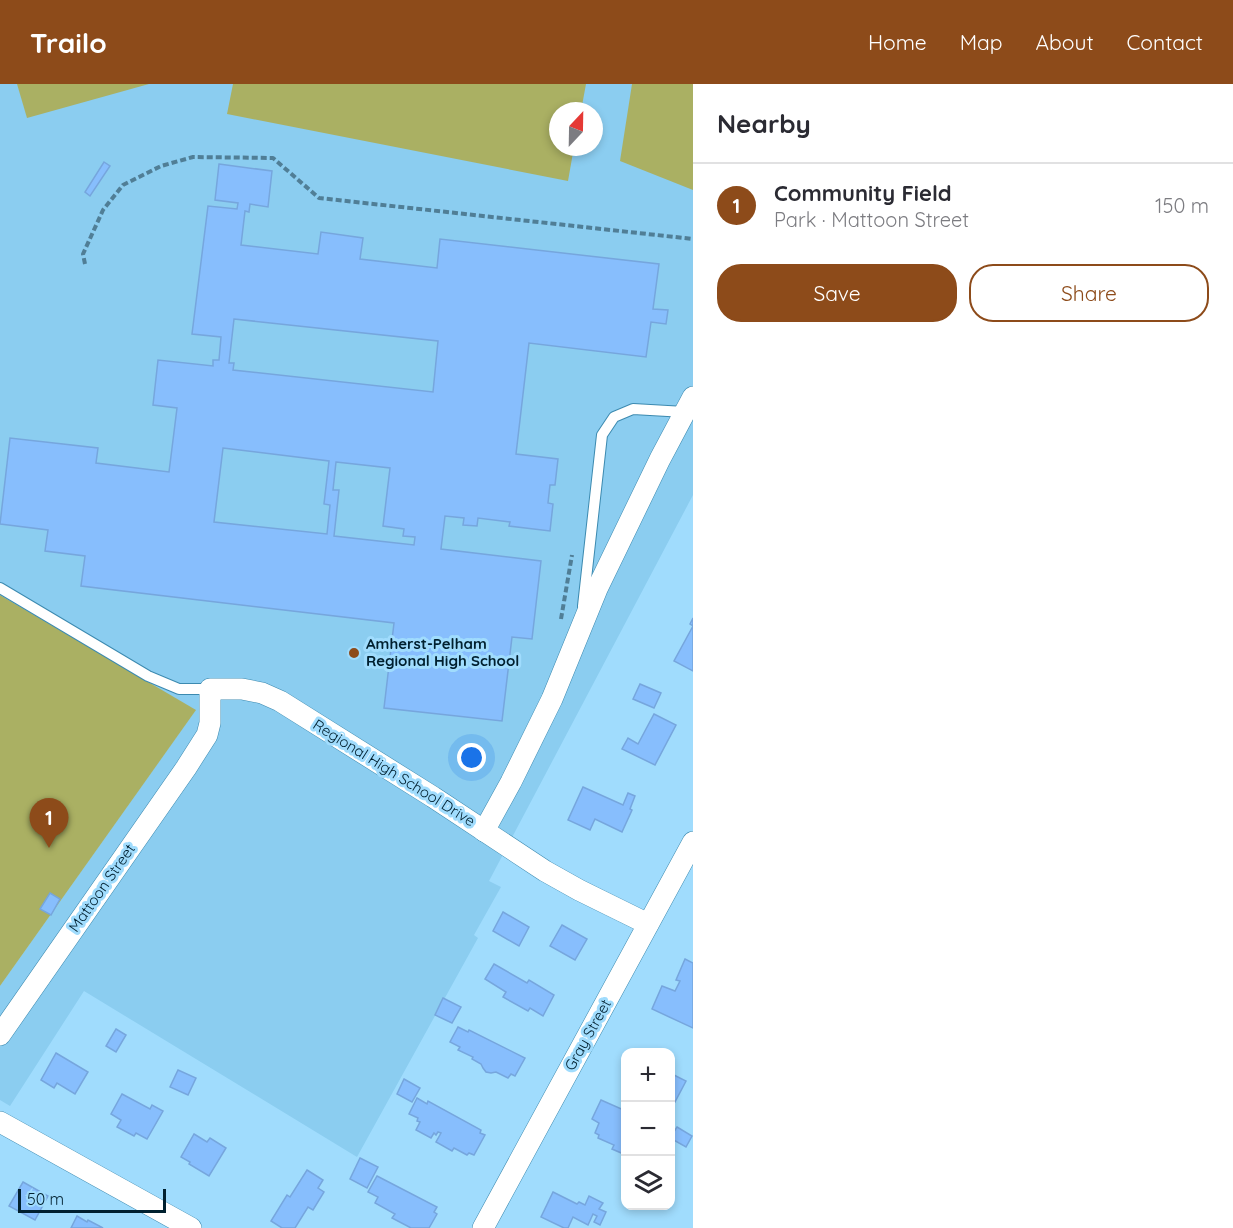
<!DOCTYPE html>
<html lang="en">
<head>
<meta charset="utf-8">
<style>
  :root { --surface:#fff; --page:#f7f7f7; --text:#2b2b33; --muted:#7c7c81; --line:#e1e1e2; --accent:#8d4b1a }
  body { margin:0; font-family:Quicksand,sans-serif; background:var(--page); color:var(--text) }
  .controls { position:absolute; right:18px; bottom:18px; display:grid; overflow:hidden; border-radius:12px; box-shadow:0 3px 9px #0003 }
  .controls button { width:54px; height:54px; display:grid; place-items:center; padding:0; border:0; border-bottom:2px solid var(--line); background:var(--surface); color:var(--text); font:30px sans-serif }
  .compass { position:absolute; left:549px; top:18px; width:54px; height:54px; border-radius:50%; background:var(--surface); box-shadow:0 3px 9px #0003; rotate:22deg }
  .scale { position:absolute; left:18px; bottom:15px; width:148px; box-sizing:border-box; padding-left:6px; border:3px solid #00202f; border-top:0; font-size:16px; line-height:21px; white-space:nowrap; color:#00202f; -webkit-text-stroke:4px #a0dcfd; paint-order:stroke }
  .you { position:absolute; left:472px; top:674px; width:21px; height:21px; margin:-15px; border:4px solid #fff; border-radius:50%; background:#1a73e8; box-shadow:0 0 0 9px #1a73e833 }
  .badge { display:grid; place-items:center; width:39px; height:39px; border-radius:50%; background:var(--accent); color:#fff; font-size:20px; font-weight:700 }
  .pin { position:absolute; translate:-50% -50px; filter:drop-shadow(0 2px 3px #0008) }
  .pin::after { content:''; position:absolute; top:32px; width:21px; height:18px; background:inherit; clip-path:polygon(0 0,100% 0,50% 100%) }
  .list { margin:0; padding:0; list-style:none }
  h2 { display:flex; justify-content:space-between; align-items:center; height:78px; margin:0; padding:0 24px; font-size:26px }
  h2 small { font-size:20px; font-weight:400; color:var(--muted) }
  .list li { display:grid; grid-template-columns:39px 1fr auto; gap:18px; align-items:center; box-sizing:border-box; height:84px; padding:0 24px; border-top:2px solid var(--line) }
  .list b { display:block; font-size:22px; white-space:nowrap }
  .list p { margin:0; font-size:20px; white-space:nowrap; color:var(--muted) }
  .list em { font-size:20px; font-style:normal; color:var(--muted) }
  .actions { display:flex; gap:12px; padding:18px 24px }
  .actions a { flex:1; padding:14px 0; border:2px solid var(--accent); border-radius:24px; text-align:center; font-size:21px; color:var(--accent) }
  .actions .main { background:var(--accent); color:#fff }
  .icon { flex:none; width:33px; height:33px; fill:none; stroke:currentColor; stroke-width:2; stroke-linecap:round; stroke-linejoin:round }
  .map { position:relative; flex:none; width:693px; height:1144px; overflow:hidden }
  header { display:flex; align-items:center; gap:36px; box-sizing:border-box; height:84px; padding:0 30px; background:var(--accent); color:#fff }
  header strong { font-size:28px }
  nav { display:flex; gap:33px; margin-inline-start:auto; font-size:21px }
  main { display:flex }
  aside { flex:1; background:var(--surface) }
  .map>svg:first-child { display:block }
  .built { fill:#8bcdf0; fill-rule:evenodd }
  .green { fill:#aab063 }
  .building { fill:#87befd; stroke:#76a6dd; stroke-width:1.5; fill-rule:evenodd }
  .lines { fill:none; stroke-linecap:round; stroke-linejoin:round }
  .lane-casing { stroke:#3c8ab0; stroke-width:12 }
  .street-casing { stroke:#3c8ab0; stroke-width:22 }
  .path { stroke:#507e96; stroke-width:4; stroke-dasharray:6 3; stroke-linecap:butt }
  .lane { stroke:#fff; stroke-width:10 }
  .street { stroke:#fff; stroke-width:21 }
  .poi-dot { fill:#8d4b1a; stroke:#a0dcfd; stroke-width:2 }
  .labels { text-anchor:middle; stroke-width:6; stroke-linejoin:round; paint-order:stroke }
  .poi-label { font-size:15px; font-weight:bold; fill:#00202f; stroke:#a0dcfd; text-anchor:start }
  .street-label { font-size:15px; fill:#00202f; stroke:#a0dcfd }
</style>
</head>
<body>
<header>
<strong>Trailo</strong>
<nav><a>Home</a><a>Map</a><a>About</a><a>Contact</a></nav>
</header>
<main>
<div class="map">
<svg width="693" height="1144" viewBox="0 0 693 1144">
  <rect width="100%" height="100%" fill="#a0dcfd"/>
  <path class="built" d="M0,0H693V411L489,797L501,803L474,851L478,854L357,1073L84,907L10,1022L0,1016V902L195,627L0,511ZM558,27H594V63H558Z"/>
  <g class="green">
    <polygon points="17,0 149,0 27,34"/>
    <polygon points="233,0 586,0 581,27 558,27 558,63 574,63 568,97 227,30"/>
    <polygon points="632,0 693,0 693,106 620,77"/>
    <polygon points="0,511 196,626 0,902"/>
  </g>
  <g class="building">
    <polygon points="104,78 110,82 90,112 85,108"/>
    <path d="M219,80L272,87L268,123L250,120L249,128L245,127L241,161L318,170L321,148L363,154L360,175L437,184L440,155L659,180L653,225L668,226L666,240L651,238L646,273L529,259L516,370L558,375L555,401H550L548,419L553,420L550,447L509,442L510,438L478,434L477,442L463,441L464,434L445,432L441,465L541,477L532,555L512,553L502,637L384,624L394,539L81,502L85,472L45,467L48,446L0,440L10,354L98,364L96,379L169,388L177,324L153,321L158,276L213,282V276H219L221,253L192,250L208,122L237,125L238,119L215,116ZM234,235L438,257L433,308L233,286L234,279H229ZM223,364L329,377L324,420L330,421L327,450L214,438ZM336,378L390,384L383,442L404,445L403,452L415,453L414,461L334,452L339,406H333Z"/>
    <polygon points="693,534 693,587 674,577 693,542 690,540"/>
    <polygon points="640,600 661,609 654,624 633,615"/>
    <polygon points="654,630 676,641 655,681 622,665 628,654 638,660"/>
    <polygon points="583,703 623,721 628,709 635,712 630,725 632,726 622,748 595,735 590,746 568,736"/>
    <polygon points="50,809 60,815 51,831 40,825"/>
    <polygon points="503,828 529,843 519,862 493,847"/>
    <polygon points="562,841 587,855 575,876 550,862"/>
    <polygon points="685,875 693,879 693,944 652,925 662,902 675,907 680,897 676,896"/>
    <polygon points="494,880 527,899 529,896 554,911 543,932 530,924 528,927 503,913 506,908 485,895"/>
    <polygon points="443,914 461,923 452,939 435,931"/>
    <polygon points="458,943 468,948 469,946 525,974 515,992 511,990 508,994 496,988 491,989 486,988 483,984 481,980 472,975 473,973 458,966 460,963 450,958"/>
    <polygon points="116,945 126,951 116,968 106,962"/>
    <polygon points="56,969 88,988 75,1010 57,999 54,1004 41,996"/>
    <polygon points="178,986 196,994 188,1011 170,1003"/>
    <polygon points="670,989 686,997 675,1018 670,1015"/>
    <polygon points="404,995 420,1004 412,1018 397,1010"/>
    <polygon points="122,1010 150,1025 152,1021 163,1027 147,1055 136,1049 134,1052 117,1043 121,1036 111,1030"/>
    <polygon points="417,1014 427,1020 428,1017 481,1046 480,1049 485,1051 474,1071 469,1069 467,1071 454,1064 452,1067 436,1058 441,1049 438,1048 436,1051 434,1049 431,1054 416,1046 420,1038 417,1037 418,1034 409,1030"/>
    <polygon points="601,1016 626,1027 626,1071 612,1065 614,1061 598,1054 599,1051 595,1049 599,1039 592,1035"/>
    <polygon points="677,1043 692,1052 686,1063 670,1054"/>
    <polygon points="194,1050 207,1058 210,1054 226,1064 209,1092 189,1080 190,1078 181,1073"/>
    <polygon points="360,1074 378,1083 367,1104 350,1095"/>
    <polygon points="307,1086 323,1096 318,1104 324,1108 313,1126 308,1123 295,1144 282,1144 271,1137 287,1111 290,1113"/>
    <polygon points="377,1092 437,1123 434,1128 437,1130 429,1144 411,1144 392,1134 395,1130 375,1119 378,1113 368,1108"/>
    <polygon points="23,1098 48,1112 35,1136 9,1122"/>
    <polygon points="553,1108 577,1120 579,1118 585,1121 589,1112 603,1119 599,1125 606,1128 600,1141 594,1138 597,1132 593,1130 588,1141 573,1133 568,1144 564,1144 541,1133"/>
    <polygon points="77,1132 87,1138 88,1136 103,1144 71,1144"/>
  </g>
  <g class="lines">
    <g class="lane-casing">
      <g id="lane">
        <polyline points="0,504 148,592 179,605 210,605"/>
        <polyline points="583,522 602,351 614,333 633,325 685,328"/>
      </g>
    </g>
    <g class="street-casing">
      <g id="street">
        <polyline points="484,747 511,698 552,615 597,505 660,375 693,313"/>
        <polyline points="0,951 186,684 207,651 210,639 210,605 242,605 262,609 280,617 433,713 545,787 579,806 648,840"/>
        <polyline points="0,1038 191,1144"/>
        <polyline points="483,1144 693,758"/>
      </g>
    </g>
    <g class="path">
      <polyline points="85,180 83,170 103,126 123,101 161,82 193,73 273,74 319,114 693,155"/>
      <polyline points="561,535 572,471"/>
    </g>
    <use href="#lane" class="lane"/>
    <use href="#street" class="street"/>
  </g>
  <circle class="poi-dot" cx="354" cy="569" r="6"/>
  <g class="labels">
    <g class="poi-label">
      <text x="366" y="565">Amherst-Pelham<tspan x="366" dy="17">Regional High School</tspan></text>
    </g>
    <g class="street-label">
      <text transform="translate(394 689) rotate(32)" y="5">Regional High School Drive</text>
      <text transform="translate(102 804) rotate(-55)" y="5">Mattoon Street</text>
      <text transform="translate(588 951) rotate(-61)" y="5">Gray Street</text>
    </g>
  </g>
</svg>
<div class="controls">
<button>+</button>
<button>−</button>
<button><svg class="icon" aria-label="layers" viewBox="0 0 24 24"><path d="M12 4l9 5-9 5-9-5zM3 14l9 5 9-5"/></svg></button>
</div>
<svg class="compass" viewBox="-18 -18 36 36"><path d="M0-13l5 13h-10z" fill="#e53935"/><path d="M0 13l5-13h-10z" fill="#7c7c81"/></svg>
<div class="scale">50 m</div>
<div class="you"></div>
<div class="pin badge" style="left:49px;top:764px">1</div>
</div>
<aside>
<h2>Nearby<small></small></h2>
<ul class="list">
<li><span class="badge">1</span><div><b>Community Field</b><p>Park · Mattoon Street</p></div><em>150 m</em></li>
</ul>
<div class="actions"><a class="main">Save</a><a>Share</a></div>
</aside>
</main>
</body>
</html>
